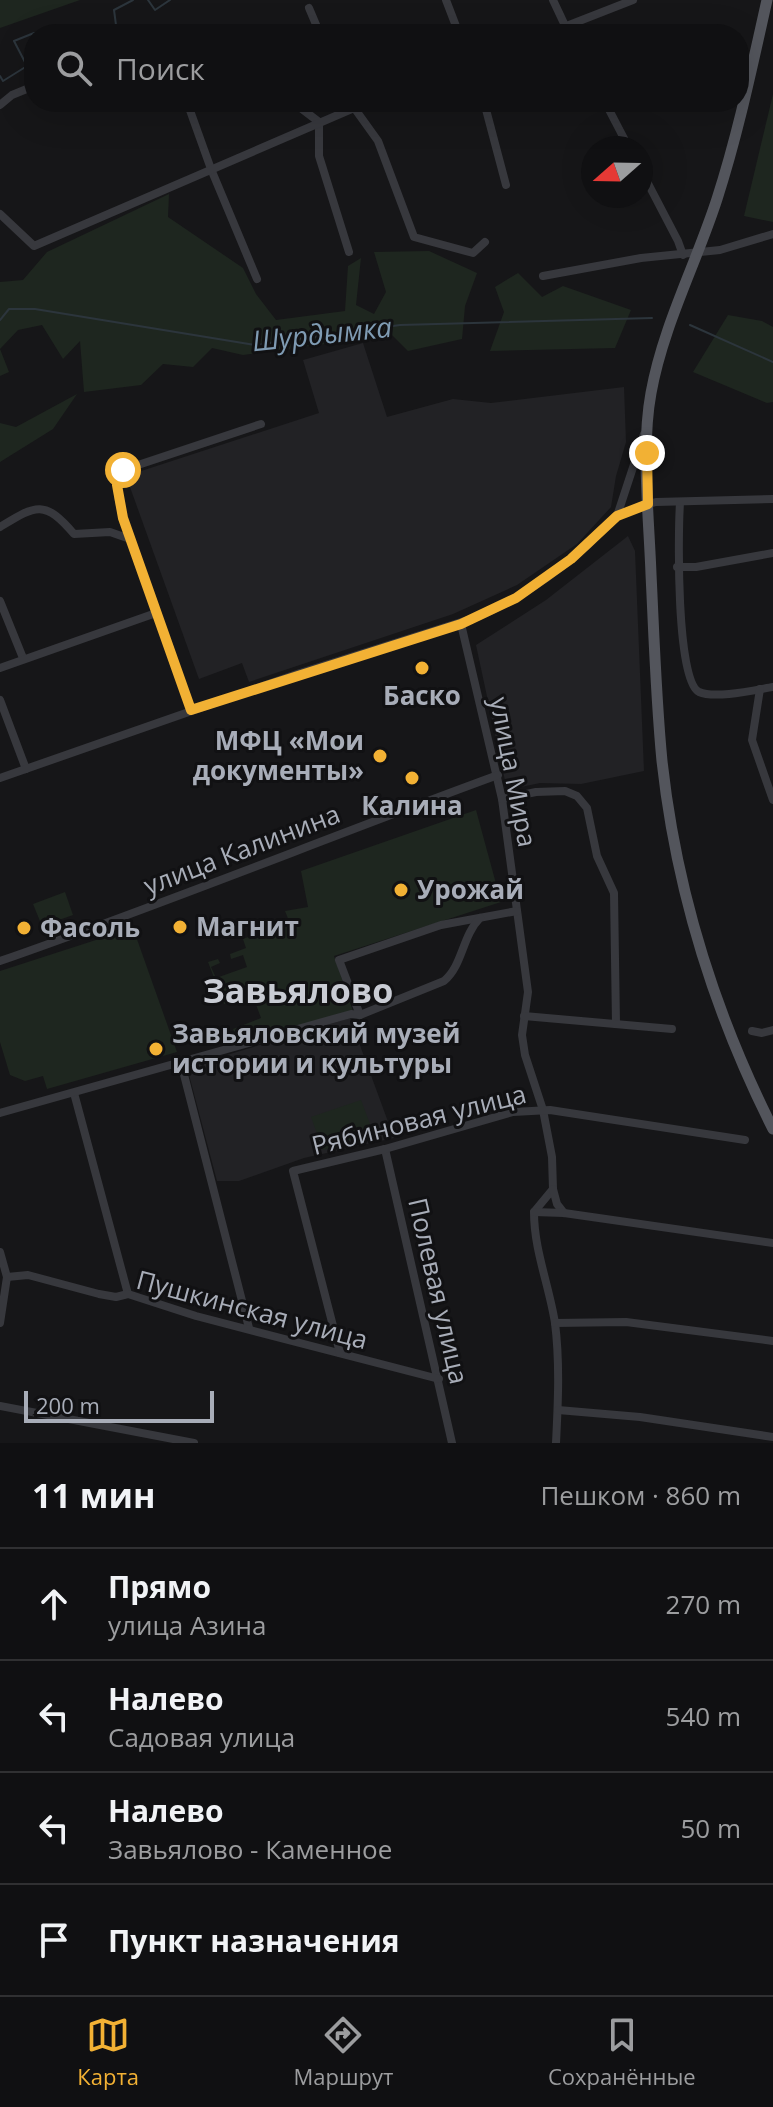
<!DOCTYPE html>
<html lang="ru">
<head>
<meta charset="utf-8">
<style>
  :root { --surface:#101012; --page:#19191b; --text:#f1f3f6; --muted:#9c9d9f; --line:#303032; --accent:#f2b134 }
  body { margin:0; font-family:"Open Sans",sans-serif; background:var(--page); color:var(--text) }
  .compass { position:absolute; left:581px; top:136px; width:72px; height:72px; border-radius:50%; background:var(--surface); box-shadow:0 8px 32px #0002; rotate:250deg }
  .scale { position:absolute; left:24px; bottom:20px; width:190px; box-sizing:border-box; padding-left:8px; border:4px solid #a8adb8; border-top:0; font-size:22px; line-height:28px; white-space:nowrap; color:#a8adb8; -webkit-text-stroke:6px #111113; paint-order:stroke }
  .stop { position:absolute; width:24px; height:24px; margin:-18px; border:6px solid #f2b134; border-radius:50%; background:#fff }
  .stop.end { background:#f2b134; border-color:#fff; box-shadow:0 2px 8px #0008 }
  .list { margin:0; padding:0; list-style:none }
  h2 { display:flex; justify-content:space-between; align-items:center; height:104px; margin:0; padding:0 32px; font-size:34px }
  h2 small { font-size:26px; font-weight:400; color:var(--muted) }
  .list li { display:grid; grid-template-columns:52px 1fr auto; gap:24px; align-items:center; box-sizing:border-box; height:112px; padding:0 32px; border-top:2px solid var(--line) }
  .list b { display:block; font-size:30px; white-space:nowrap }
  .list p { margin:0; font-size:26px; white-space:nowrap; color:var(--muted) }
  .list em { font-size:26px; font-style:normal; color:var(--muted) }
  .icon { flex:none; width:44px; height:44px; fill:none; stroke:currentColor; stroke-width:2; stroke-linecap:round; stroke-linejoin:round }
  .map { position:relative; flex:none; width:773px; height:1443px; overflow:hidden }
  .search { position:absolute; background:var(--surface); box-shadow:0 8px 32px #0002; left:24px; right:24px; top:24px; height:88px; display:flex; align-items:center; gap:20px; box-sizing:border-box; padding:0 28px; border-radius:32px; color:var(--muted); font-size:30px }
  .sheet { height:552px; background:var(--surface) }
  nav { display:flex; justify-content:space-around; align-items:center; box-sizing:border-box; height:112px; border-top:2px solid var(--line); background:var(--surface); font-size:22px; color:var(--muted) }
  nav a { display:grid; justify-items:center; gap:4px }
  nav .on { color:var(--accent) }
  .map>svg:first-child { display:block }
  .built { fill:#222225 }
  .green { fill:#1e261f }
  .lines { fill:none; stroke-linecap:round; stroke-linejoin:round }
  .stream { stroke:#2c353c; stroke-width:2 }
  .minor { stroke:#37383d; stroke-width:8 }
  .major { stroke:#53555c; stroke-width:11 }
  .route { stroke:#f2b134; stroke-width:10 }
  .poi-dot { fill:#f2b134; stroke:#111113; stroke-width:3 }
  .labels { text-anchor:middle; stroke-width:6; stroke-linejoin:round; paint-order:stroke }
  .poi-label { font-size:26px; font-weight:bold; fill:#a8adb8; stroke:#111113; text-anchor:start }
  .street-label { font-size:26px; fill:#a8adb8; stroke:#111113 }
  .water-label { font-size:28px; font-style:italic; fill:#7f9bb3; stroke:#111113 }
  .district-label { font-size:34px; font-weight:bold; fill:#c9ccd4; stroke:#111113 }
</style>
</head>
<body>
<div class="map">
<svg width="773" height="1443" viewBox="0 0 773 1443">
  <rect width="100%" height="100%" fill="#161618"/>
  <g class="built">
    <polygon points="363,343 387,417 453,399 491,403 624,387 626,442 616,476 611,507 577,544 517,585 453,614 249,682 242,663 199,679 126,476 319,413 303,360"/>
    <polygon points="628,536 635,551 644,771 581,784 540,783 507,790 476,645 546,600"/>
    <polygon points="350,1018 394,1138 304,1158 239,1181 217,1181 187,1067"/>
  </g>
  <g class="green">
    <polygon points="0,0 80,0 0,28"/>
    <polygon points="773,94 773,222 744,216"/>
    <polygon points="169,194 168,217 243,268 256,294 276,320 345,311 348,266 361,258 356,305 374,314 386,292 374,252 429,251 477,273 465,306 462,339 408,351 392,335 243,355 212,348 193,367 163,364 141,385 84,392 80,341 63,359 42,325 18,330 0,349 9,372 0,376 0,282 23,280 47,252"/>
    <polygon points="518,273 542,297 563,286 631,310 615,348 490,351 504,312 495,287"/>
    <polygon points="728,315 762,321 773,327 773,402 767,403 693,372"/>
    <polygon points="77,394 53,429 0,462 0,423 16,427"/>
    <polygon points="476,810 501,902 334,956 353,1011 240,1044 233,1029 261,1018 252,994 224,1004 208,962 218,959 220,963 211,967 216,978 247,967 243,955 231,959 230,954 246,948 243,939 289,921 285,911 308,907 301,871"/>
    <polygon points="65,892 73,915 42,926 33,904"/>
    <polygon points="133,928 177,1052 47,1089 43,1076 25,1081 10,1075 0,1042 0,971"/>
    <polygon points="361,1100 373,1132 323,1150 311,1117"/>
  </g>
  <g class="lines">
    <g class="stream">
      <polyline points="148,0 155,10 170,0"/>
      <polyline points="108,34 116,25 114,10 133,0"/>
      <polyline points="0,76 3,81 27,66 14,41 34,33 38,34"/>
      <polyline points="0,320 9,309 35,309 255,345 400,325 652,318"/>
      <polyline points="690,325 773,362"/>
    </g>
    <g class="minor">
      <polyline points="446,0 459,34"/>
      <polyline points="553,0 569,34"/>
      <polyline points="309,8 320,34"/>
      <polyline points="546,34 633,0"/>
      <polyline points="187,102 211,169 257,279"/>
      <polyline points="299,102 302,109 319,122 319,156 349,252"/>
      <polyline points="350,102 378,141 414,237 473,253 485,242"/>
      <polyline points="484,102 506,185"/>
      <polyline points="605,102 629,148"/>
      <polyline points="0,105 12,95 34,86"/>
      <polyline points="641,170 678,241 683,255"/>
      <polyline points="0,214 34,246 368,102"/>
      <polyline points="543,276 641,258 720,250 773,234"/>
      <path d="M680,503C678,531 676,681 699,692C715,699 755,690 773,687"/>
      <polyline points="617,516 644,434"/>
      <path d="M0,527C36,505 44,499 74,534L110,532L130,539"/>
      <polyline points="677,567 696,567 773,553"/>
      <polyline points="0,601 23,658"/>
      <path d="M461,624L502,799L528,992L522,1035L525,1055L543,1110L552,1157L553,1189L534,1212C534,1250 549,1285 555,1323C560,1362 558,1404 556,1443"/>
      <polyline points="0,668 156,613"/>
      <polyline points="760,689 752,740 773,800"/>
      <polyline points="0,700 26,769"/>
      <path d="M191,710L123,518C119,502 113,484 123,470L261,424"/>
      <path d="M0,778L300,673L477,617C518,600 555,574 588,545C597,536 605,525 615,518C626,510 643,506 656,502L773,499"/>
      <polyline points="502,799 536,792 565,791 577,796 587,808 597,856 614,893 616,1024"/>
      <path d="M0,961C167,903 331,836 498,775"/>
      <polyline points="360,1015 339,960 441,925 517,911"/>
      <polyline points="524,1016 672,1029"/>
      <polyline points="752,1031 762,1033 773,1030"/>
      <polyline points="181,1063 249,1328"/>
      <polyline points="74,1093 128,1294"/>
      <path d="M0,1113L351,1014L360,1015L444,981C463,965 462,936 480,918"/>
      <polyline points="385,1149 452,1443"/>
      <polyline points="553,1189 557,1204 564,1213"/>
      <polyline points="534,1212 564,1213 773,1243"/>
      <polyline points="0,1252 7,1277 0,1323"/>
      <polyline points="7,1277 28,1275 99,1294 116,1297 128,1294 196,1316 439,1379"/>
      <polyline points="555,1323 626,1322 773,1341"/>
      <polyline points="340,1353 293,1171 385,1149 513,1112 550,1110 745,1140"/>
      <polyline points="0,1406 194,1443"/>
      <polyline points="558,1410 640,1417 773,1437"/>
    </g>
    <path class="major" d="M767,0C752,67 738,134 717,199C696,264 663,326 651,393C641,447 649,518 651,574C654,636 656,699 662,761C676,889 715,1014 773,1129"/>
  </g>
  <g class="lines">
    <polyline class="route" points="123,470 117,485 123,518 191,710 461,624 516,598 571,559 617,516 648,504 647,453"/>
  </g>
  <g class="poi-dot">
    <circle cx="422" cy="668" r="8"/>
    <circle cx="380" cy="756" r="8"/>
    <circle cx="412" cy="778" r="8"/>
    <circle cx="401" cy="890" r="8"/>
    <circle cx="180" cy="927" r="8"/>
    <circle cx="24" cy="928" r="8"/>
    <circle cx="156" cy="1049" r="8"/>
  </g>
  <g class="labels">
    <g class="poi-label">
      <text x="422" y="705" text-anchor="middle">Баско</text>
      <text x="364" y="750" text-anchor="end">МФЦ «Мои<tspan x="364" dy="30">документы»</tspan></text>
      <text x="412" y="815" text-anchor="middle">Калина</text>
      <text x="417" y="899">Урожай</text>
      <text x="196" y="936">Магнит</text>
      <text x="40" y="937">Фасоль</text>
      <text x="172" y="1043">Завьяловский музей<tspan x="172" dy="30">истории и культуры</tspan></text>
    </g>
    <g class="street-label">
      <text transform="translate(513 772) rotate(79)" y="9">улица Мира</text>
      <text transform="translate(242 850) rotate(-21)" y="9">улица Калинина</text>
      <text transform="translate(419 1120) rotate(-14)" y="9">Рябиновая улица</text>
      <text transform="translate(438 1291) rotate(77)" y="9">Полевая улица</text>
      <text transform="translate(252 1310) rotate(15)" y="9">Пушкинская улица</text>
    </g>
    <g class="water-label">
      <text transform="translate(322 334) rotate(-6)" y="10">Шурдымка</text>
    </g>
    <g class="district-label">
      <text x="298" y="1003">Завьялово</text>
    </g>
  </g>
</svg>
<svg class="compass" viewBox="-18 -18 36 36"><path d="M0-13l5 13h-10z" fill="#e53935"/><path d="M0 13l5-13h-10z" fill="#9c9d9f"/></svg>
<div class="scale">200 m</div>
<div class="stop" style="left:123px;top:470px"></div>
<div class="stop end" style="left:647px;top:453px"></div>
<div class="search"><svg class="icon" aria-label="search" viewBox="0 0 24 24"><circle cx="10" cy="10" r="6"/><path d="M15 15l6 6"/></svg>Поиск</div>
</div>
<section class="sheet">
<h2>11 мин<small>Пешком · 860 m</small></h2>
<ul class="list">
<li><svg class="icon" aria-label="ahead" viewBox="0 0 24 24"><path d="M12 20V5M6 11l6-6 6 6"/></svg><div><b>Прямо</b><p>улица Азина</p></div><em>270 m</em></li>
<li><svg class="icon" aria-label="left" viewBox="0 0 24 24"><path d="M17 20v-9H6M10 6l-5 5 5 5"/></svg><div><b>Налево</b><p>Садовая улица</p></div><em>540 m</em></li>
<li><svg class="icon" aria-label="left" viewBox="0 0 24 24"><path d="M17 20v-9H6M10 6l-5 5 5 5"/></svg><div><b>Налево</b><p>Завьялово - Каменное</p></div><em>50 m</em></li>
<li><svg class="icon" aria-label="arrive" viewBox="0 0 24 24"><path d="M6 21V4h12l-3 4 3 4H6"/></svg><div><b>Пункт назначения</b></div></li>
</ul>
</section>
<nav>
<a class="on"><svg class="icon" aria-label="map" viewBox="0 0 24 24"><path d="M3 6l6-2 6 2 6-2v14l-6 2-6-2-6 2zM9 4v14M15 6v14"/></svg>Карта</a>
<a><svg class="icon" aria-label="directions" viewBox="0 0 24 24"><path d="M12 3l9 9-9 9-9-9zM9 14v-3h6M13 9l2 2-2 2"/></svg>Маршрут</a>
<a><svg class="icon" aria-label="saved" viewBox="0 0 24 24"><path d="M7 4h10v16l-5-4-5 4z"/></svg>Сохранённые</a>
</nav>
</body>
</html>
